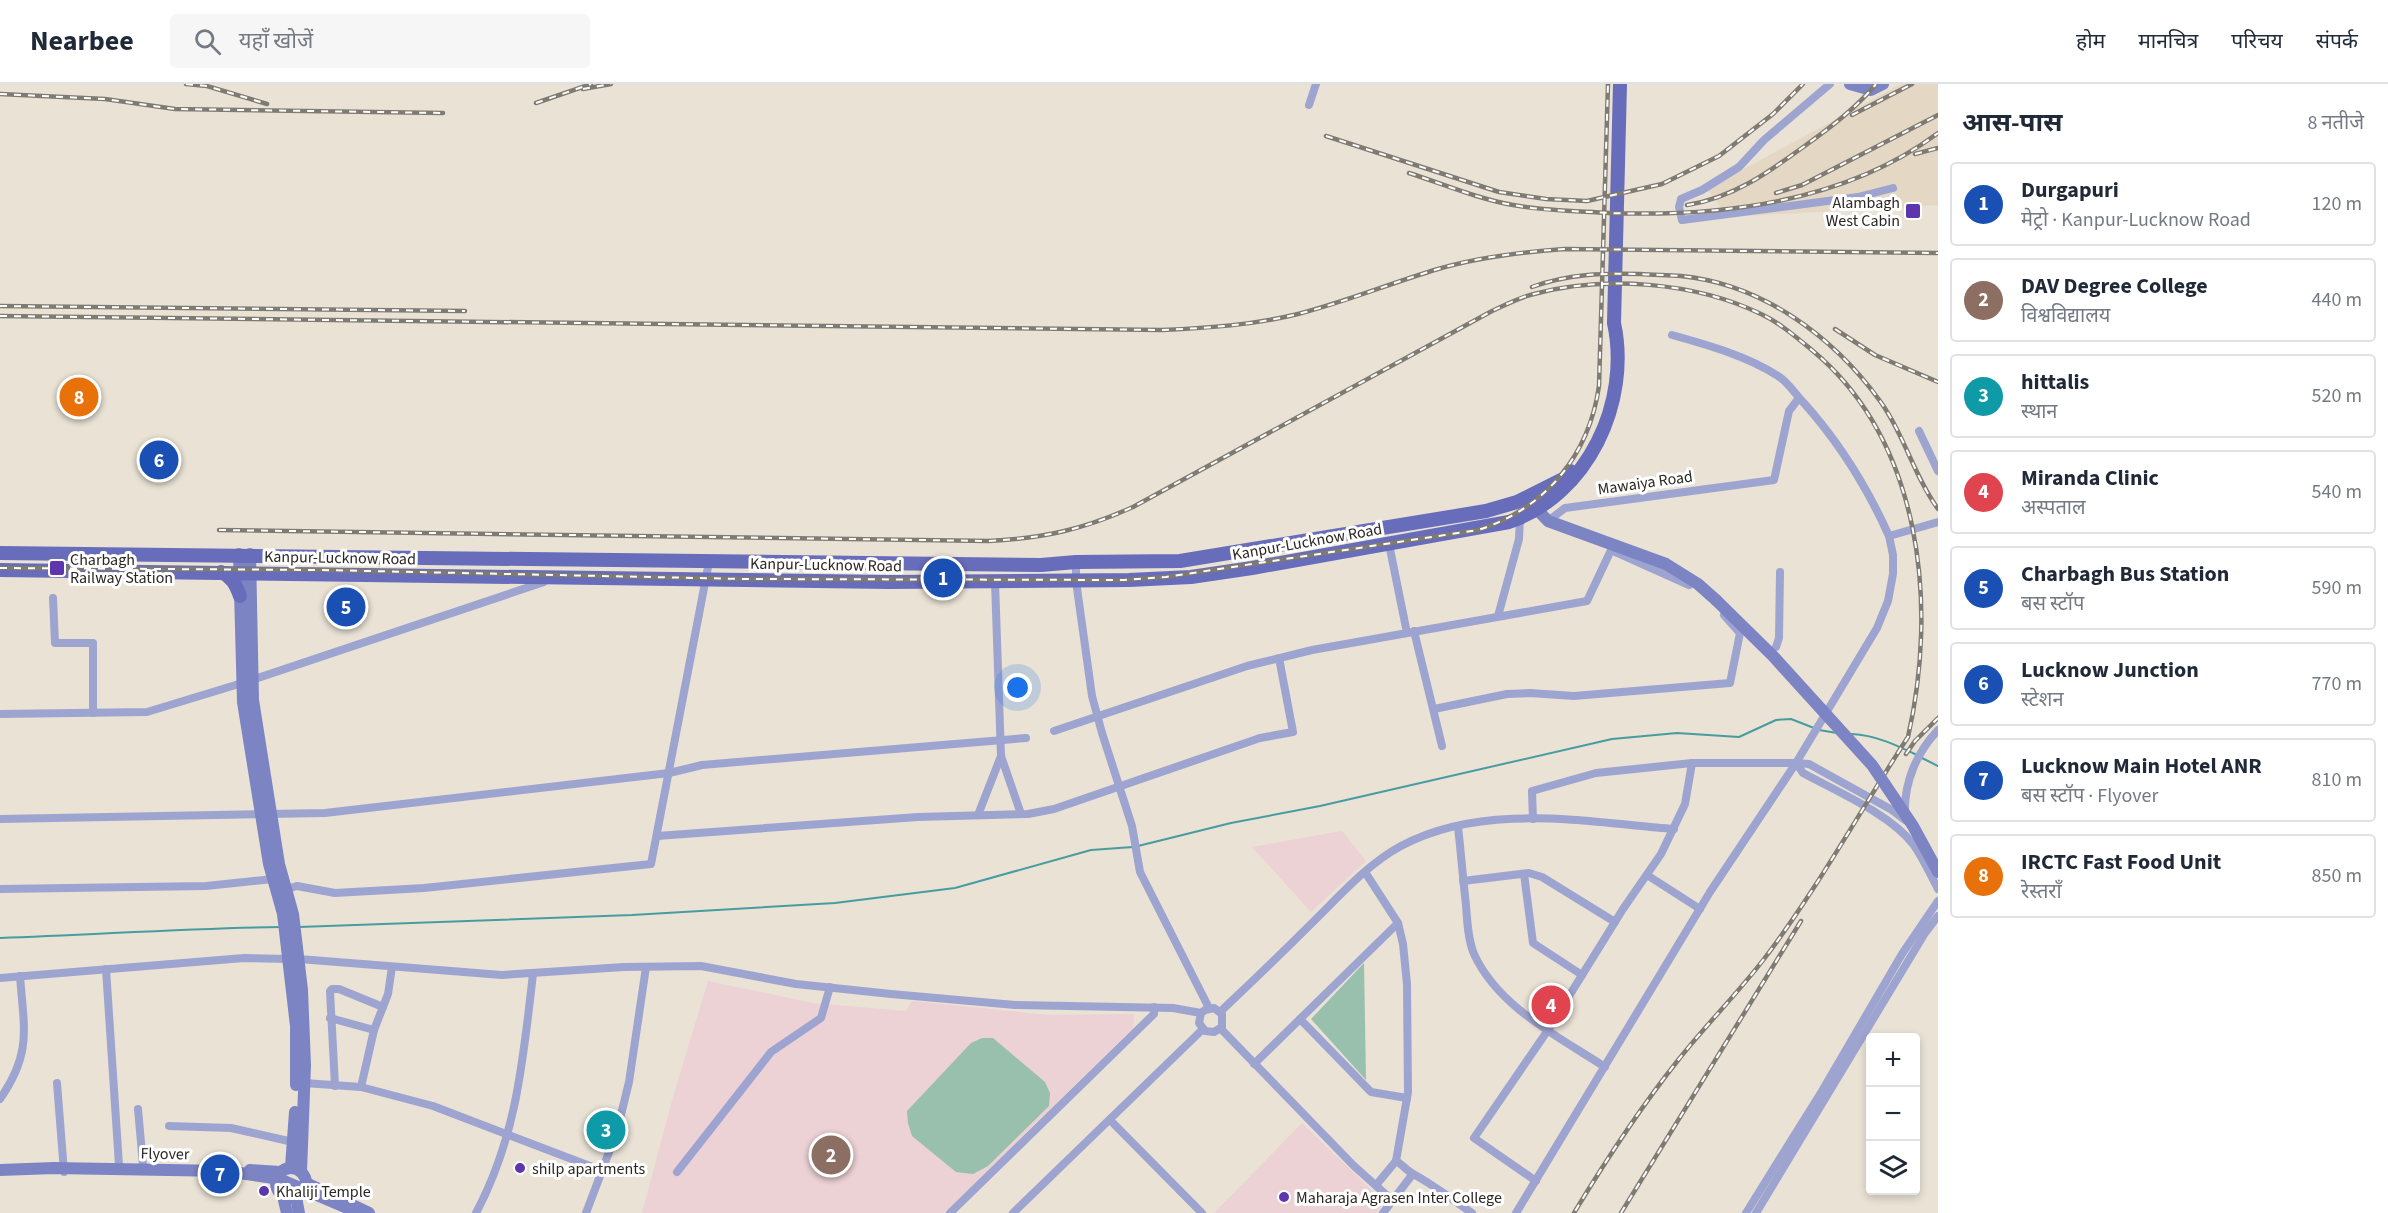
<!DOCTYPE html>
<html lang="hi">
<head>
<meta charset="utf-8">
<style>
  :root { --surface:#fff; --page:#f6f6f7; --text:#1f2937; --muted:#747a83; --line:#e0e1e3; --accent:#5d36ae }
  body { margin:0; font-family:"Source Sans 3","Noto Sans Devanagari",sans-serif; background:var(--page); color:var(--text) }
  .controls { position:absolute; right:18px; bottom:18px; display:grid; overflow:hidden; border-radius:6px; box-shadow:0 3px 9px #0003 }
  .controls button { width:54px; height:54px; display:grid; place-items:center; padding:0; border:0; border-bottom:2px solid var(--line); background:var(--surface); color:var(--text); font:30px sans-serif }
  .you { position:absolute; left:1018px; top:604px; width:21px; height:21px; margin:-15px; border:4px solid #fff; border-radius:50%; background:#1a73e8; box-shadow:0 0 0 9px #1a73e833 }
  .badge { display:grid; place-items:center; width:39px; height:39px; border-radius:50%; background:var(--accent); color:#fff; font-size:20px; font-weight:700 }
  .pin { position:absolute; translate:-50% -50%; border:3px solid #fff; box-shadow:0 2px 6px #0006 }
  .list { margin:0; padding:0; list-style:none }
  h2 { display:flex; justify-content:space-between; align-items:center; height:78px; margin:0; padding:0 24px; font-size:26px }
  h2 small { font-size:20px; font-weight:400; color:var(--muted) }
  .list li { display:grid; grid-template-columns:39px 1fr auto; gap:18px; align-items:center; box-sizing:border-box; height:84px; margin:0 12px 12px; padding:0 12px; border:2px solid var(--line); border-radius:6px }
  .list b { display:block; font-size:22px; white-space:nowrap }
  .list p { margin:0; font-size:20px; white-space:nowrap; color:var(--muted) }
  .list em { font-size:20px; font-style:normal; color:var(--muted) }
  .icon { flex:none; width:33px; height:33px; fill:none; stroke:currentColor; stroke-width:2; stroke-linecap:round; stroke-linejoin:round }
  .map { position:relative; flex:none; width:1938px; height:1129px; overflow:hidden }
  header { display:flex; align-items:center; gap:36px; box-sizing:border-box; height:84px; padding:0 30px; background:var(--surface); border-bottom:2px solid var(--line) }
  header strong { font-size:28px }
  nav { display:flex; gap:33px; margin-inline-start:auto; font-size:21px }
  .search { width:420px; height:54px; background:var(--page); display:flex; align-items:center; gap:15px; box-sizing:border-box; padding:0 21px; border-radius:6px; color:var(--muted); font-size:22px }
  main { display:flex }
  aside { flex:1; background:var(--surface) }
  .map>svg:first-child { display:block }
  .industrial { fill:#e4d7c3 }
  .education { fill:#ecd1d5 }
  .green { fill:#98c0ac }
  .lines { fill:none; stroke-linecap:round; stroke-linejoin:round }
  .stream { stroke:#479ca2; stroke-width:2 }
  .street { stroke:#9ea4d0; stroke-width:8 }
  .secondary { stroke:#7d84c4; stroke-width:12 }
  .primary { stroke:#676cbb; stroke-width:14 }
  .rail-casing { stroke:#7f7a72; stroke-width:4.5 }
  .rail { stroke:#fff; stroke-width:2; stroke-dasharray:7; stroke-linecap:butt }
  .secondary-bridge { stroke:#7d84c4; stroke-width:12 }
  .poi-dot { fill:#5d36ae; stroke:#fff; stroke-width:2 }
  .labels { text-anchor:middle; stroke-width:6; stroke-linejoin:round; paint-order:stroke }
  .poi-label { font-size:16px; fill:#2a2723; stroke:#fff; text-anchor:start }
  .street-label { font-size:16px; fill:#2a2723; stroke:#fff }
</style>
</head>
<body>
<header>
<strong>Nearbee</strong>
<div class="search"><svg class="icon" aria-label="search" viewBox="0 0 24 24"><circle cx="10" cy="10" r="6"/><path d="M15 15l6 6"/></svg>यहाँ खोजें</div>
<nav><a>होम</a><a>मानचित्र</a><a>परिचय</a><a>संपर्क</a></nav>
</header>
<main>
<div class="map">
<svg width="1938" height="1129" viewBox="0 0 1938 1129">
  <rect width="100%" height="100%" fill="#e9e2d5"/>
  <polygon class="industrial" points="1901,0 1938,0 1938,121 1728,133 1707,105"/>
  <g class="education">
    <polygon points="1342,747 1366,777 1311,828 1252,763"/>
    <polygon points="708,897 813,919 906,927 912,917 1049,931 1134,930 1133,944 944,1129 642,1129 673,1013"/>
    <polygon points="1302,1039 1384,1118 1376,1129 1214,1129"/>
  </g>
  <g class="green">
    <polygon points="1364,879 1366,996 1311,935"/>
    <polygon points="982,954 993,954 1045,998 1050,1009 1049,1022 988,1082 973,1090 956,1088 912,1052 908,1039 907,1027 971,959"/>
  </g>
  <g class="lines">
    <g class="stream">
      <polyline points="1819,646 1837,649"/>
      <path d="M1852,650C1875,651 1896,661 1917,671"/>
      <polyline points="1922,674 1938,682"/>
      <polyline points="1138,762 1231,739 1320,722 1612,655 1677,649 1739,653 1776,636 1791,635 1814,644"/>
      <polyline points="299,843 632,831 835,819 955,804 1091,766 1133,763"/>
      <path d="M0,854C94,851 187,844 281,843"/>
    </g>
    <g class="street">
      <polyline points="1830,0 1764,56 1739,83 1702,106 1681,115 1679,123 1682,136 1858,113 1893,104"/>
      <polyline points="1309,21 1316,0"/>
      <path d="M1672,251C1708,261 1747,272 1778,292C1788,298 1795,310 1803,318C1839,358 1867,403 1889,452"/>
      <polyline points="1919,347 1938,387"/>
      <polyline points="1548,437 1565,424 1774,396 1789,327 1799,314"/>
      <polyline points="1389,460 1407,549"/>
      <polyline points="1611,466 1689,501"/>
      <polyline points="1076,478 1076,497 1092,612 1102,649 1132,742 1140,788 1209,924"/>
      <polyline points="995,498 1001,672 1021,730"/>
      <polyline points="53,514 55,559 93,559 93,629"/>
      <polyline points="1498,532 1519,455 1520,434"/>
      <polyline points="1414,547 1442,662"/>
      <polyline points="1776,563 1779,554 1780,488"/>
      <polyline points="1434,625 1507,610 1530,609 1574,612 1730,599 1740,549 1724,531"/>
      <polyline points="0,630 147,628 252,596 544,498 545,494"/>
      <polyline points="1054,647 1247,582 1312,566 1587,517 1613,462"/>
      <path d="M1796,679L1803,689C1836,707 1890,730 1913,760C1923,774 1930,790 1938,805"/>
      <path d="M1905,729C1904,698 1917,668 1938,646"/>
      <polyline points="978,731 1001,672"/>
      <polyline points="0,735 325,729 669,689 702,681 1026,654"/>
      <polyline points="1533,735 1532,707 1596,689 1692,679 1796,679 1809,680 1892,726 1905,736"/>
      <path d="M1458,743C1461,769 1463,795 1466,821C1467,836 1468,856 1474,870C1498,923 1559,953 1605,983"/>
      <polyline points="657,752 918,733 1028,730 1054,725 1260,654 1293,648 1279,574"/>
      <polyline points="1365,788 1398,839 1403,860 1407,900 1408,1008 1396,1077 1377,1100"/>
      <polyline points="1524,790 1533,859 1582,891"/>
      <polyline points="1647,791 1700,825"/>
      <polyline points="1463,797 1529,789 1542,793 1615,838"/>
      <polyline points="0,805 206,802 273,795"/>
      <polyline points="287,805 297,802 335,809 424,804 651,780 709,478"/>
      <polyline points="299,875 502,891 624,883 701,882 796,900 891,910 1015,921 1173,924 1201,929 1205,926 1214,924 1222,930 1222,943 1214,948 1205,947 1199,939 1201,929"/>
      <polyline points="106,885 119,1081"/>
      <polyline points="0,894 244,874 289,875"/>
      <path d="M1220,928C1254,896 1288,863 1321,830C1345,806 1371,778 1401,762C1483,718 1585,738 1674,745"/>
      <polyline points="330,934 374,946"/>
      <polyline points="1300,935 1371,1008 1407,1014"/>
      <polyline points="1221,945 1354,1082 1392,1116"/>
      <polyline points="1254,980 1398,839"/>
      <polyline points="57,999 64,1088"/>
      <polyline points="304,999 361,1003 433,1022 603,1087"/>
      <polyline points="335,1002 330,907 332,905 339,905 383,923"/>
      <polyline points="361,1003 374,946 388,910 392,883"/>
      <path d="M0,1015C32,969 24,945 20,892"/>
      <polyline points="138,1025 143,1081"/>
      <polyline points="1110,1036 1202,1129"/>
      <polyline points="169,1042 231,1044 293,1058"/>
      <path d="M1396,1077C1403,1081 1408,1088 1415,1091C1435,1102 1453,1116 1472,1129"/>
      <polyline points="677,1088 771,968 821,934 830,903"/>
      <polyline points="1536,1097 1474,1054 1548,946 1623,825 1661,770 1685,720 1692,679"/>
      <path d="M476,1129C517,1052 523,975 533,890"/>
      <polyline points="586,1129 617,1047 629,998 646,883"/>
      <polyline points="950,1129 1154,930 1154,923"/>
      <polyline points="1013,1129 1203,945"/>
      <polyline points="1383,1129 1412,1091"/>
      <polyline points="1516,1129 1710,808 1796,679 1877,544 1888,517 1893,490 1893,471 1889,452 1938,438"/>
      <polyline points="1746,1129 1822,1007 1902,870 1938,817"/>
      <polyline points="1756,1129 1925,849 1938,832"/>
    </g>
    <g class="secondary">
      <polyline points="1850,0 1871,6 1883,0"/>
      <polyline points="1531,419 1548,437 1666,480 1698,500 1716,516"/>
      <polyline points="239,470 243,618 269,780 283,830 296,942 296,1001"/>
      <polyline points="250,470 253,616 279,780 293,830 302,906 305,981 301,1088"/>
      <polyline points="291,1083 295,1028"/>
      <circle cx="291" cy="1099" r="15"/>
      <polyline points="250,1086 280,1088"/>
      <polyline points="306,1099 369,1129"/>
      <polyline points="283,1112 287,1129"/>
      <polyline points="296,1113 299,1129"/>
    </g>
    <g class="primary">
      <polyline points="0,469 1041,481 1076,478 1180,477 1486,427 1517,418 1565,394 1570,387"/>
      <path d="M0,486L889,498L1129,496L1191,493L1252,484L1509,438C1588,411 1631,318 1614,239L1620,0"/>
      <path d="M221,488C232,493 236,501 240,512"/>
    </g>
    <g class="rail-casing">
      <g id="rail">
        <polyline points="186,0 207,2 267,20"/>
        <polyline points="583,5 611,0"/>
        <polyline points="0,10 105,15 175,25 443,29"/>
        <polyline points="536,19 591,0"/>
        <polyline points="1852,31 1912,0"/>
        <polyline points="1326,52 1499,108 1546,115 1587,117 1662,100 1719,72 1773,30 1803,0"/>
        <polyline points="1915,70 1938,64"/>
        <path d="M1409,89C1443,100 1478,115 1513,121C1545,127 1577,127 1609,129C1721,133 1846,118 1938,49"/>
        <polyline points="1776,109 1802,101 1938,31"/>
        <path d="M1687,121C1733,114 1769,88 1806,61C1831,43 1856,24 1876,0"/>
        <path d="M1532,203C1568,190 1602,189 1640,190C1653,191 1667,191 1681,192C1762,200 1833,252 1880,317C1904,350 1914,392 1938,425"/>
        <polyline points="0,222 465,227"/>
        <path d="M0,232L1162,246C1208,244 1253,241 1298,230C1345,218 1391,199 1438,185C1479,173 1522,168 1564,165L1938,169"/>
        <polyline points="1835,245 1875,271 1938,298"/>
        <path d="M219,446L989,457C1044,454 1082,446 1133,423L1492,227C1505,221 1520,213 1534,210C1604,191 1695,198 1761,230C1780,239 1796,253 1813,267C1922,358 1938,521 1908,653C1860,727 1818,804 1764,875C1737,910 1706,941 1679,975C1640,1024 1606,1076 1574,1129"/>
        <path d="M0,484L321,486L744,495L1124,496L1166,493L1478,446C1545,425 1589,372 1599,302L1608,0"/>
        <polyline points="1906,670 1915,657 1938,634"/>
        <polyline points="1621,1129 1801,837"/>
      </g>
    </g>
    <use href="#rail" class="rail"/>
    <g class="secondary-bridge">
      <polyline points="1716,516 1773,572 1872,681 1913,742 1938,788"/>
      <polyline points="0,1086 54,1084 226,1087 267,1093 284,1097 359,1129"/>
    </g>
  </g>
  <g class="poi-dot">
    <rect x="1905" y="119" width="16" height="16" rx="3"/>
    <rect x="49" y="476" width="16" height="16" rx="3"/>
    <circle cx="520" cy="1084" r="6"/>
    <circle cx="264" cy="1107" r="6"/>
    <circle cx="1284" cy="1113" r="6"/>
  </g>
  <g class="labels">
    <g class="poi-label">
      <text x="1900" y="124" text-anchor="end">Alambagh<tspan x="1900" dy="18">West Cabin</tspan></text>
      <text x="70" y="481">Charbagh<tspan x="70" dy="18">Railway Station</tspan></text>
      <text x="532" y="1090">shilp apartments</text>
      <text x="276" y="1113">Khaliji Temple</text>
      <text x="1296" y="1119">Maharaja Agrasen Inter College</text>
    </g>
    <g class="street-label">
      <text transform="translate(1645 398) rotate(-8)" y="6">Mawaiya Road</text>
      <text transform="translate(1307 457) rotate(-10)" y="6">Kanpur-Lucknow Road</text>
      <text transform="translate(340 473) rotate(1)" y="6">Kanpur-Lucknow Road</text>
      <text transform="translate(826 480) rotate(1)" y="6">Kanpur-Lucknow Road</text>
      <text transform="translate(165 1069) rotate(1)" y="6">Flyover</text>
    </g>
  </g>
</svg>
<div class="controls">
<button>+</button>
<button>−</button>
<button><svg class="icon" aria-label="layers" viewBox="0 0 24 24"><path d="M12 4l9 5-9 5-9-5zM3 14l9 5 9-5"/></svg></button>
</div>
<div class="you"></div>
<div class="pin badge" style="left:943px;top:494px;background:#1a4fb4">1</div>
<div class="pin badge" style="left:831px;top:1071px;background:#8d6e63">2</div>
<div class="pin badge" style="left:606px;top:1046px;background:#0f9aa8">3</div>
<div class="pin badge" style="left:1551px;top:921px;background:#e0444e">4</div>
<div class="pin badge" style="left:346px;top:523px;background:#1a4fb4">5</div>
<div class="pin badge" style="left:159px;top:376px;background:#1a4fb4">6</div>
<div class="pin badge" style="left:220px;top:1090px;background:#1a4fb4">7</div>
<div class="pin badge" style="left:79px;top:313px;background:#e8710a">8</div>
</div>
<aside>
<h2>आस-पास<small>8 नतीजे</small></h2>
<ul class="list">
<li><span class="badge" style="background:#1a4fb4">1</span><div><b>Durgapuri</b><p>मेट्रो · Kanpur-Lucknow Road</p></div><em>120 m</em></li>
<li><span class="badge" style="background:#8d6e63">2</span><div><b>DAV Degree College</b><p>विश्वविद्यालय</p></div><em>440 m</em></li>
<li><span class="badge" style="background:#0f9aa8">3</span><div><b>hittalis</b><p>स्थान</p></div><em>520 m</em></li>
<li><span class="badge" style="background:#e0444e">4</span><div><b>Miranda Clinic</b><p>अस्पताल</p></div><em>540 m</em></li>
<li><span class="badge" style="background:#1a4fb4">5</span><div><b>Charbagh Bus Station</b><p>बस स्टॉप</p></div><em>590 m</em></li>
<li><span class="badge" style="background:#1a4fb4">6</span><div><b>Lucknow Junction</b><p>स्टेशन</p></div><em>770 m</em></li>
<li><span class="badge" style="background:#1a4fb4">7</span><div><b>Lucknow Main Hotel ANR</b><p>बस स्टॉप · Flyover</p></div><em>810 m</em></li>
<li><span class="badge" style="background:#e8710a">8</span><div><b>IRCTC Fast Food Unit</b><p>रेस्तराँ</p></div><em>850 m</em></li>
</ul>
</aside>
</main>
</body>
</html>
